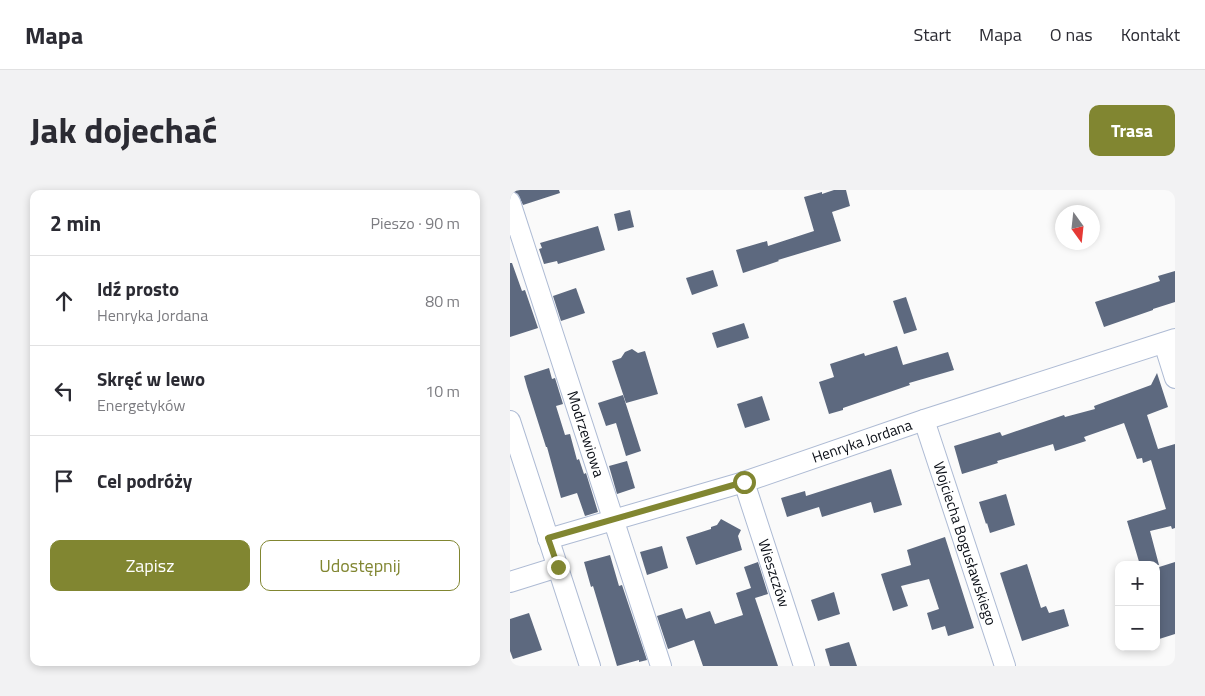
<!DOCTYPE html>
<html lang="pl">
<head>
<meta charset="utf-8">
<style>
  :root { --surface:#fff; --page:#f2f2f3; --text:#2b2b33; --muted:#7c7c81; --line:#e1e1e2; --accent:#818631 }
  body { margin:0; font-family:"Titillium Web",sans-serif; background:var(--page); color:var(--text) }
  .controls { position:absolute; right:15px; bottom:15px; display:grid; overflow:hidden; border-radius:10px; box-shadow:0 2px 8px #0003 }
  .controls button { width:45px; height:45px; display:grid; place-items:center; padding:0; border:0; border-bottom:1px solid var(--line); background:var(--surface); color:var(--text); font:25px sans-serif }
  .compass { position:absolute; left:545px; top:15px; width:45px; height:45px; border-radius:50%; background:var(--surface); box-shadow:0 2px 8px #0003; rotate:165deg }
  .stop { position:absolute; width:15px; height:15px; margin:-11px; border:4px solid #818631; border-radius:50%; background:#fff }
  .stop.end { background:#818631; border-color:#fff; box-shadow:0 1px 5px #0008 }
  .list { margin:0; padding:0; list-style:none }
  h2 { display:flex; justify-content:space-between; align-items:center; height:65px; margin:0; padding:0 20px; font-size:21px }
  h2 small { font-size:16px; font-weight:400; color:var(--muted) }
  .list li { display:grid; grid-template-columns:32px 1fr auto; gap:15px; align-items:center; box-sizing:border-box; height:90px; padding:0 20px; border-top:1px solid var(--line) }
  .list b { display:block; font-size:19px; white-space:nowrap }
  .list p { margin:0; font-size:16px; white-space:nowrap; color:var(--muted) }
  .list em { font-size:16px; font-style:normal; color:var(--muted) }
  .actions { display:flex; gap:10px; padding:15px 20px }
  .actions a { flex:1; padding:11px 0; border:1px solid var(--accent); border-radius:10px; text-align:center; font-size:18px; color:var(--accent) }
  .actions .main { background:var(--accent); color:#fff }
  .icon { flex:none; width:28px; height:28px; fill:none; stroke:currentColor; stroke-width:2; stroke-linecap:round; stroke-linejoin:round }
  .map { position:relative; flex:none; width:665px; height:476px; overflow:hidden; border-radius:10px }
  header { display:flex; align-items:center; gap:30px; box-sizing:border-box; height:70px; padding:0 25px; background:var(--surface); border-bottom:1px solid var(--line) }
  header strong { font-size:24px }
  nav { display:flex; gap:28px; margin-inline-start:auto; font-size:18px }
  .intro { display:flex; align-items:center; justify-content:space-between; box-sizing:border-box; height:120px; padding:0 30px }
  h1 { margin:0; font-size:35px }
  .button { padding:12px 22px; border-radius:10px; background:var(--accent); color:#fff; font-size:18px; font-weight:700 }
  main { display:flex; gap:30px; padding:0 30px }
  aside { flex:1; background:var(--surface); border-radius:10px; box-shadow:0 2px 8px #0003 }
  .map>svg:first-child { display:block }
  .building { fill:#5d697f }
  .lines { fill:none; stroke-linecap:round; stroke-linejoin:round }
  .minor-casing { stroke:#aebbd4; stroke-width:22 }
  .minor { stroke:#fff; stroke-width:20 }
  .route { stroke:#818631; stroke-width:6 }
  .labels { text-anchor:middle; stroke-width:4; stroke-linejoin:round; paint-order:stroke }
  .street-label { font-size:15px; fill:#090d15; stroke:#fafafa }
</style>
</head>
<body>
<header>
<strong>Mapa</strong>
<nav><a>Start</a><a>Mapa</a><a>O nas</a><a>Kontakt</a></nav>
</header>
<div class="intro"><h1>Jak dojechać</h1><a class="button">Trasa</a></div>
<main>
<aside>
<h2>2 min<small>Pieszo · 90 m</small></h2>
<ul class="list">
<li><svg class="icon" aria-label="ahead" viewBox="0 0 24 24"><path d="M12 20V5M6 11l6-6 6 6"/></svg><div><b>Idź prosto</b><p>Henryka Jordana</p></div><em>80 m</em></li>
<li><svg class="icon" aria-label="left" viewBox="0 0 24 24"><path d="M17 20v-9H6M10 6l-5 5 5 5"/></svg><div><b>Skręć w lewo</b><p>Energetyków</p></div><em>10 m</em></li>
<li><svg class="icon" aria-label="arrive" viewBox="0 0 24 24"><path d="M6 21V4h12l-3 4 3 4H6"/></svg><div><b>Cel podróży</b></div></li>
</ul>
<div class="actions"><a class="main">Zapisz</a><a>Udostępnij</a></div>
</aside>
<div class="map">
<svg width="665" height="476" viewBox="0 0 665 476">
  <rect width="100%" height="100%" fill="#fafafa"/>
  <g class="building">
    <polygon points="0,0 49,0 50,3 13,15 8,4"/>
    <polygon points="324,0 336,0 340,16 322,22 331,51 268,70 269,71 233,83 226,60 257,51 258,56 304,41 294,7 312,2 312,4"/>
    <polygon points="120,20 124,37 108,41 104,24"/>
    <polygon points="88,36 95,60 48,74 47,71 34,74 29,59 32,58 30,53"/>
    <polygon points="0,73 2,73 12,101 15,100 28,138 0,147"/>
    <polygon points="203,80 208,96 182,105 176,88"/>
    <polygon points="665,81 665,112 643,119 643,120 594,137 585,112 650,91 648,86"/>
    <polygon points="66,98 75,123 51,131 43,106"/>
    <polygon points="396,107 407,140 394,144 383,111"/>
    <polygon points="234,133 239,148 207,158 202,143"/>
    <polygon points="387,156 393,175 438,162 444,180 399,193 400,195 333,218 333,220 319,224 309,192 324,187 320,174 354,163 355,166"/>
    <polygon points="122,159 128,163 135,161 148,204 116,213 102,171 111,168 115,162"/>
    <polygon points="39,178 42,189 45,188 53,214 46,216 55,245 60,244 67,270 69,269 74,284 76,283 88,322 75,326 67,303 51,308 37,257 36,257 17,197 14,186"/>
    <polygon points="647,183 658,217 637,225 648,259 665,254 665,338 662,339 661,336 640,341 649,375 630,375 617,331 656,319 641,270 633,273 632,268 627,269 614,233 574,247 576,251 545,261 543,254 487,271 488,273 452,284 444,256 490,242 492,246 554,225 555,227 585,219 584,216 641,195"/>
    <polygon points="113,205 131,261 116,266 106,233 96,236 88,213"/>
    <polygon points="252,206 260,230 235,238 227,214"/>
    <polygon points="117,271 125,298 107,304 99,276"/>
    <polygon points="381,279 392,315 364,323 361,312 312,327 309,317 277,327 271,308 295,301 296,306"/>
    <polygon points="496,304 505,335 480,343 477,333 476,334 469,312"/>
    <polygon points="211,329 231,340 228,346 232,360 186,375 176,347 201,339 201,337 207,335"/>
    <polygon points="435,347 464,438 438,446 435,436 422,440 417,423 429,419 419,389 391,396 398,416 383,421 371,384 401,375 397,360"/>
    <polygon points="152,356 158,378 137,385 130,362"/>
    <polygon points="100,365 109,396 112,395 137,470 129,472 129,470 107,476 83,396 81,397 74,372"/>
    <polygon points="248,372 258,404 245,408 268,476 193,476 184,450 158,459 147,426 172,418 176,429 200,421 205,434 233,425 226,403 241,398 234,377"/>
    <polygon points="665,372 665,444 646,450 646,378"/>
    <polygon points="517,374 531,418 536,416 539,423 554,419 559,436 512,451 490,383"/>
    <polygon points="324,402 330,424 308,431 301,410"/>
    <polygon points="19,423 32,460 3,469 0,461 0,429"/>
    <polygon points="339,452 347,476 320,476 315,459"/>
  </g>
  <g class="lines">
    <g class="minor-casing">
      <g id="minor">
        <path id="s1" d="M0,12L151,476"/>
        <polyline points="654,153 665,188"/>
        <path id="s2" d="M414,230L495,476"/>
        <polyline points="0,231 80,476"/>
        <path id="s3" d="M234,292L294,476"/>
        <path id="s4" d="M38,349L234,292L414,230L665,149"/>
        <polyline points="0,392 48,377"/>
      </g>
    </g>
    <use href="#minor" class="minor"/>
  </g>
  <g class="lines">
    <polyline class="route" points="48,377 38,348 234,292"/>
  </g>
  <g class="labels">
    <g class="street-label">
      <text dy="5" stroke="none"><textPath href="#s1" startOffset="244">Modrzewiowa</textPath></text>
      <text dy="5" stroke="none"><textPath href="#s4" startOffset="329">Henryka Jordana</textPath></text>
      <text dy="5" stroke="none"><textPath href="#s2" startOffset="130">Wojciecha Bogusławskiego</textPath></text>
      <text dy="5" stroke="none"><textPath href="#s3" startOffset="96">Wieszczów</textPath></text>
    </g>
  </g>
</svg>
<div class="controls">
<button>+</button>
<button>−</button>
</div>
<svg class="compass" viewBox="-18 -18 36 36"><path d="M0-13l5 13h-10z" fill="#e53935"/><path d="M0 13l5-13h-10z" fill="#7c7c81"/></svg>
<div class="stop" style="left:234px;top:292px"></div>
<div class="stop end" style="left:48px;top:377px"></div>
</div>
</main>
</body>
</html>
